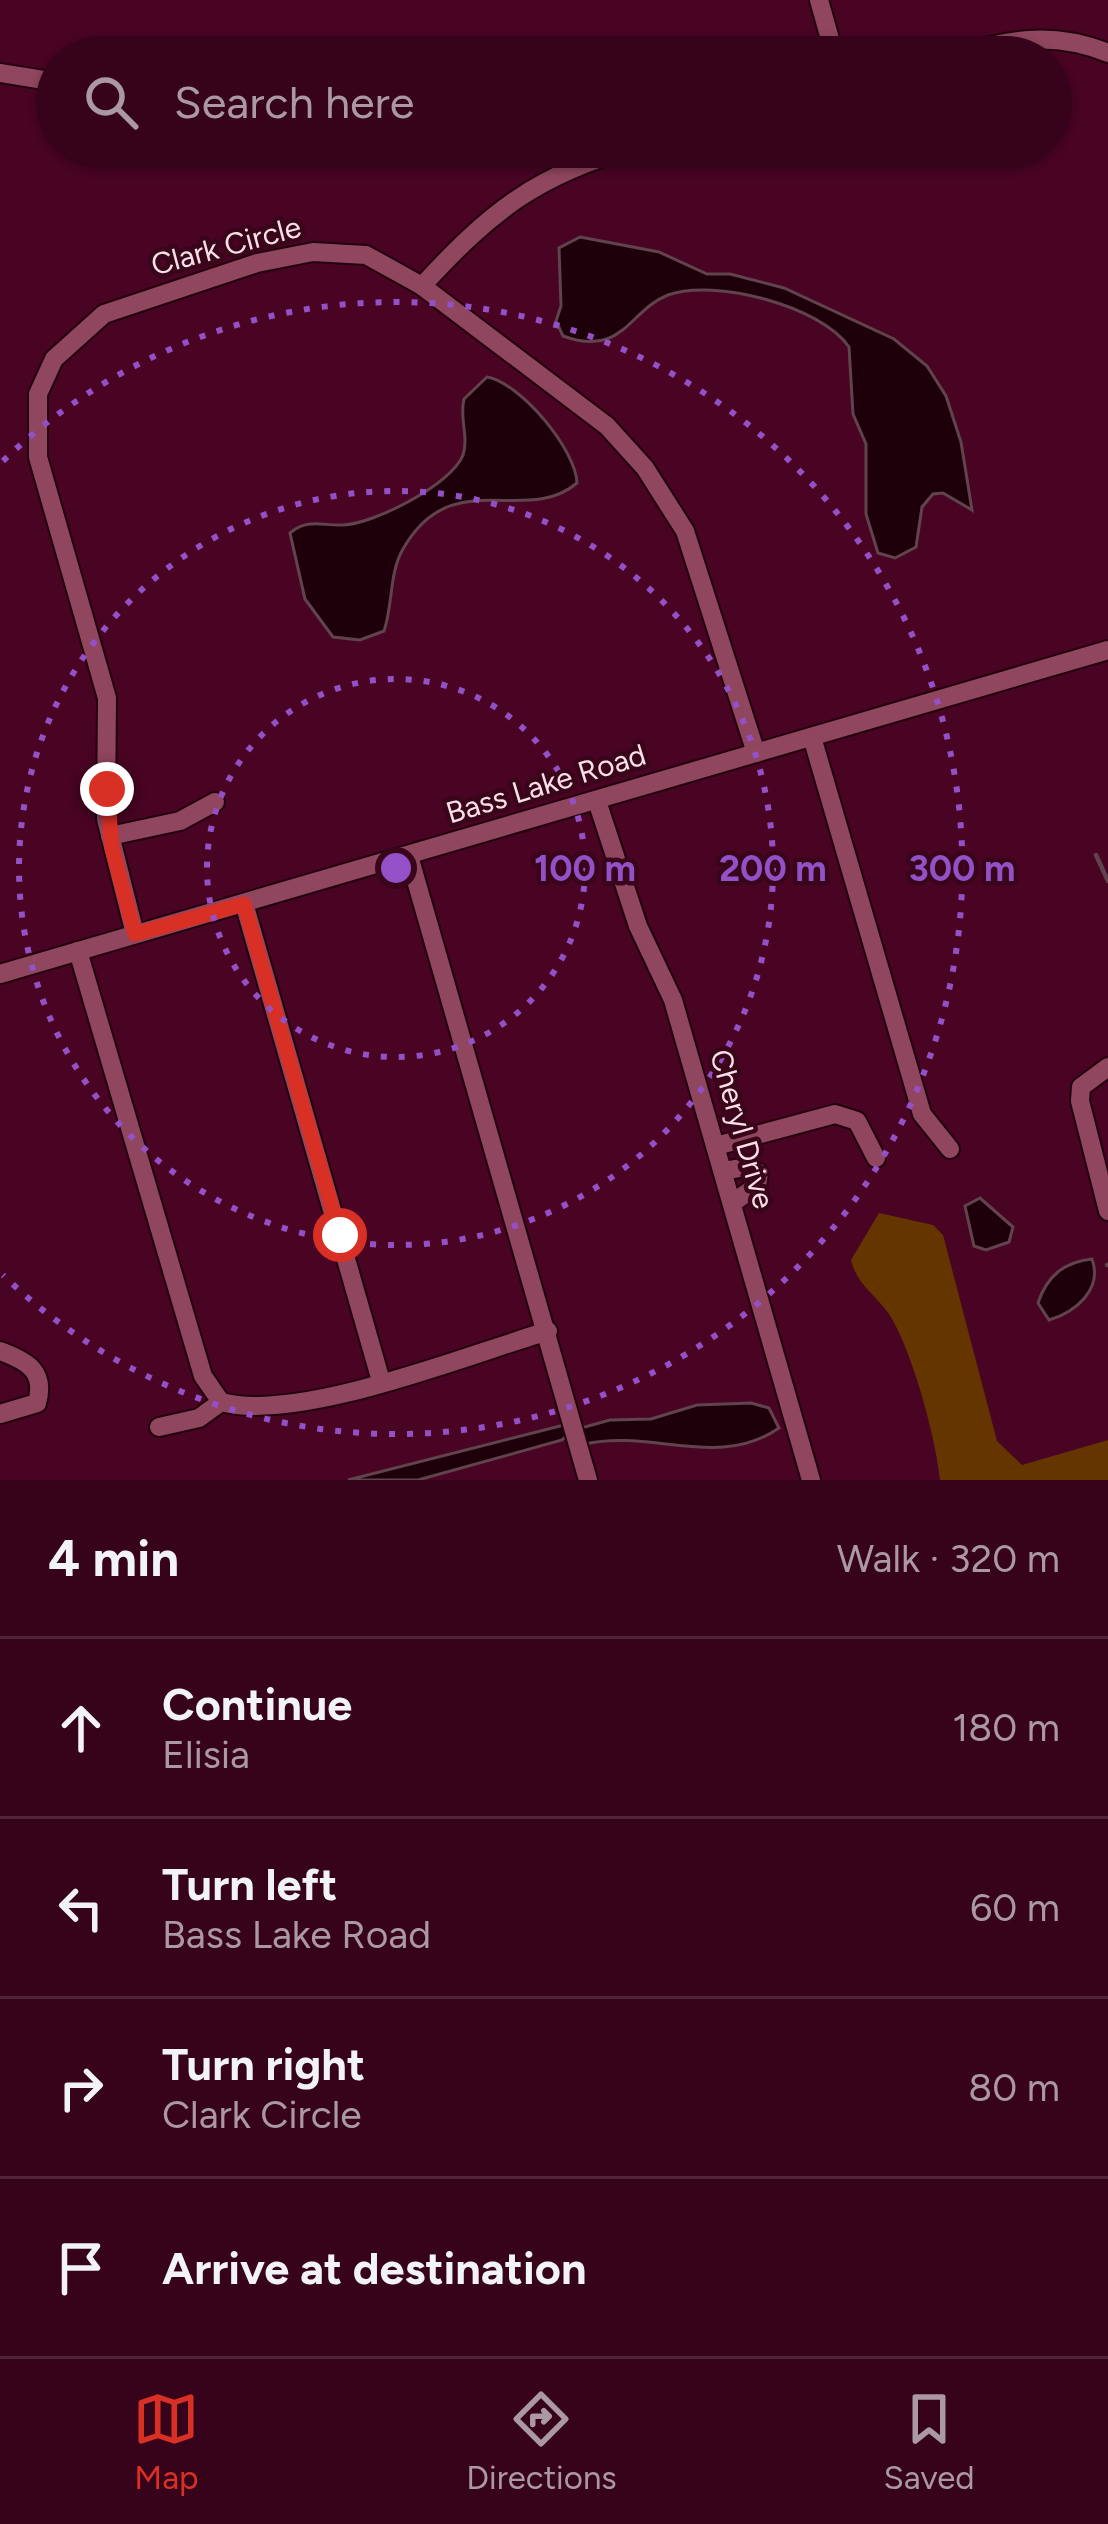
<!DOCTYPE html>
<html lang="en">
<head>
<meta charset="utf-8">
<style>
  :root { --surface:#37031a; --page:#421127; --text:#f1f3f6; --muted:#aa98a2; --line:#512539; --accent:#d93025 }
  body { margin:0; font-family:Figtree,sans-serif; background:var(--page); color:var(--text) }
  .stop { position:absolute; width:36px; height:36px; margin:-27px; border:9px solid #d93025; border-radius:50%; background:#fff }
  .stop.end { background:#d93025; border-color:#fff; box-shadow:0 3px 12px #0008 }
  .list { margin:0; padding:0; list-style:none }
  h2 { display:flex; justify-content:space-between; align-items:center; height:156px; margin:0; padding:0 48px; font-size:51px }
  h2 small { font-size:39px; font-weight:400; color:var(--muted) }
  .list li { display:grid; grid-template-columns:78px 1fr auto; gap:36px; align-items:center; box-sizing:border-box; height:180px; padding:0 48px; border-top:3px solid var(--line) }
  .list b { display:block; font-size:45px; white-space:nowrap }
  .list p { margin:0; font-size:39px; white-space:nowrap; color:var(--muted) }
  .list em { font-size:39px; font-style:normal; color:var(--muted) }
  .icon { flex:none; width:66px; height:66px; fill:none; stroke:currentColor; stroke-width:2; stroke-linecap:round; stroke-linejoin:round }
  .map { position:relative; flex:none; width:1108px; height:1480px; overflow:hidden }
  .search { position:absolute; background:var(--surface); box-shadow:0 3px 9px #0004; left:36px; right:36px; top:36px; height:132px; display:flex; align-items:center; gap:30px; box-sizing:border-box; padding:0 42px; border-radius:66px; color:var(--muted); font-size:45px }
  .sheet { height:876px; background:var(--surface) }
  nav { display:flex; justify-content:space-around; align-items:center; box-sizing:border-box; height:168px; border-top:3px solid var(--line); background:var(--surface); font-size:33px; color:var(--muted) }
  nav a { display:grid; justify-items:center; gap:6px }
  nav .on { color:var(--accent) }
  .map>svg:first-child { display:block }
  .green { fill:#653500 }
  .water { fill:#1e000a; stroke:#60434c; stroke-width:3 }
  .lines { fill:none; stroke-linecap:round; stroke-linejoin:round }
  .stream { stroke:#60434c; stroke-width:4.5 }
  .minor-casing { stroke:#22020d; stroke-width:22 }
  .minor { stroke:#8f465e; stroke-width:18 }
  .route { stroke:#d93025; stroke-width:15 }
  .ring { fill:none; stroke:#9450c7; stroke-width:6; stroke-dasharray:6 12 }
  .labels { text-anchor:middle; stroke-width:9; stroke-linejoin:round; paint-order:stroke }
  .street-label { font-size:30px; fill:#fadfe6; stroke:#38051a }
  .centre { fill:#9450c7; stroke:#38051a; stroke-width:6 }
  .ring-label { font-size:36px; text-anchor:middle; font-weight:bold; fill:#9450c7; stroke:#38051a; stroke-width:9; stroke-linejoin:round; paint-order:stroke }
</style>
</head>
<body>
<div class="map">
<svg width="1108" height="1480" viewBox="0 0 1108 1480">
  <rect width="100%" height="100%" fill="#490423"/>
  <path class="green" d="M879,1213L933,1225L943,1235L997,1441L1022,1465L1108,1440V1480H940C936,1438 912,1350 889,1314C875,1294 857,1285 851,1260Z"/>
  <g class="water">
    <path d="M580,237L659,252L707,274H730L784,288L894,339L927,366L946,396L961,442L972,510L943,493L933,494L922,507L916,547L895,558L878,553L866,514V444L853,414L849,347C821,306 714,278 668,295C629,310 623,358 563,336L556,321L561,306L559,248Z"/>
    <path d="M487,377C521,383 576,450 577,483C525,527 452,463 403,549C389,573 393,605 384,631L360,640L333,637L305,599L290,533C308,518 322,526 343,525C374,524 452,484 463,455C469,436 459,418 464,399Z"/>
    <polygon points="980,1198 1013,1227 1009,1242 986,1250 974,1246 965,1206"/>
    <path d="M1092,1259C1103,1289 1076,1312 1049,1320L1038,1303C1047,1276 1064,1262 1092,1259Z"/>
    <path d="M751,1403L769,1408L779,1428C718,1470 652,1429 585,1444L581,1428L610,1420L651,1419L697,1405Z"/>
    <polygon points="564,1425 570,1433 562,1440 418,1480 348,1480"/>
  </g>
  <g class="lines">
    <g class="stream">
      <polyline points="1096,855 1108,881"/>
      <polyline points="1107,1265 1108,1265"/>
    </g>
    <g class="minor-casing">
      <g id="minor">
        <polyline points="819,0 835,57"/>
        <path d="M949,57C1007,40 1051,30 1108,53"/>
        <polyline points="0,73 44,80"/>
        <path d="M422,286C490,212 537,174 636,147"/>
        <polyline points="812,737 922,1114 950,1149"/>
        <polyline points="597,801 638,926 673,1000 811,1480"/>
        <polyline points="110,836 180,821 215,802"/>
        <polyline points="409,856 588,1480"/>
        <polyline points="244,903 381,1381"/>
        <polyline points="135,934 106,819 107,698 38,457 38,394 54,359 104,314 257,263 313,252 366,255 422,286 607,426 645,468 685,531 756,753"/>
        <polyline points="78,951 203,1376 221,1402"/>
        <polyline points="0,974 1108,650"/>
        <polyline points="1108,1067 1081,1087 1080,1101 1108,1211"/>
        <polyline points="716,1146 835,1114 857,1121 876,1158"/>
        <polyline points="723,1171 746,1167 759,1173 757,1186 732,1203"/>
        <path d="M0,1351C27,1361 46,1371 37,1403L0,1414"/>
        <path d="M221,1402C299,1423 467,1355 548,1331"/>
        <polyline points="159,1427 199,1418 221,1402"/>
      </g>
    </g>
    <use href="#minor" class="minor"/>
  </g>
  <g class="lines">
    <polyline class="route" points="107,789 112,848 135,934 244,904 340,1235"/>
  </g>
  <g class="ring">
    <circle cx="396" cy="868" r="189"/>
    <circle cx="396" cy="868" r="377"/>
    <path d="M3 461A566 566 0 1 1 3 1275"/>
  </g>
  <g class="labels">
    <g class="street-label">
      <text transform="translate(226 246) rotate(-15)" y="10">Clark Circle</text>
      <text transform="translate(546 784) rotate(-17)" y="10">Bass Lake Road</text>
      <text transform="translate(742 1129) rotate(74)" y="10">Cheryl Drive</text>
    </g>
  </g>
  <circle cx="396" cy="868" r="18" class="centre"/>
  <g class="ring-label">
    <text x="585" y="881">100 m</text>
    <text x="773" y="881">200 m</text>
    <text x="962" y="881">300 m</text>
  </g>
</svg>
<div class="stop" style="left:340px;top:1235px"></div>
<div class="stop end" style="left:107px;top:789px"></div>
<div class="search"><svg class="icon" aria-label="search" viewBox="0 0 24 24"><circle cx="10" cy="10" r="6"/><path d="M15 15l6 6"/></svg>Search here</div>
</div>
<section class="sheet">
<h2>4 min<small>Walk · 320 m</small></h2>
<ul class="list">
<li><svg class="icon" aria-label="ahead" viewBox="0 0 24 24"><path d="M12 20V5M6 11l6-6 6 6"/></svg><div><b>Continue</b><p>Elisia</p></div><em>180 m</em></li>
<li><svg class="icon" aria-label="left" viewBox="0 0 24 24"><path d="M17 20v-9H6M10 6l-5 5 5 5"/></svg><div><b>Turn left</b><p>Bass Lake Road</p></div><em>60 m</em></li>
<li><svg class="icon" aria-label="right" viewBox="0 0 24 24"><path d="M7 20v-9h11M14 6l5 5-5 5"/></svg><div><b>Turn right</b><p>Clark Circle</p></div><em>80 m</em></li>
<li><svg class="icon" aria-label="arrive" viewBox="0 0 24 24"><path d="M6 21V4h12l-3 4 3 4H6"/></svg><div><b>Arrive at destination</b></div></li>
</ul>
</section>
<nav>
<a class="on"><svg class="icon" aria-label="map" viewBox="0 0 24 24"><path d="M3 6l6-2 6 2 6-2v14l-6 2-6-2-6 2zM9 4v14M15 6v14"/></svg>Map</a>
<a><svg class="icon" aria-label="directions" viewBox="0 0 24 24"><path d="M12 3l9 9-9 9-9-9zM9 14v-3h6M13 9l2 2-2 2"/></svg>Directions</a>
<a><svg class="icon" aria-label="saved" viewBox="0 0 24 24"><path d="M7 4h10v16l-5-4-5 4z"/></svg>Saved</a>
</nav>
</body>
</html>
